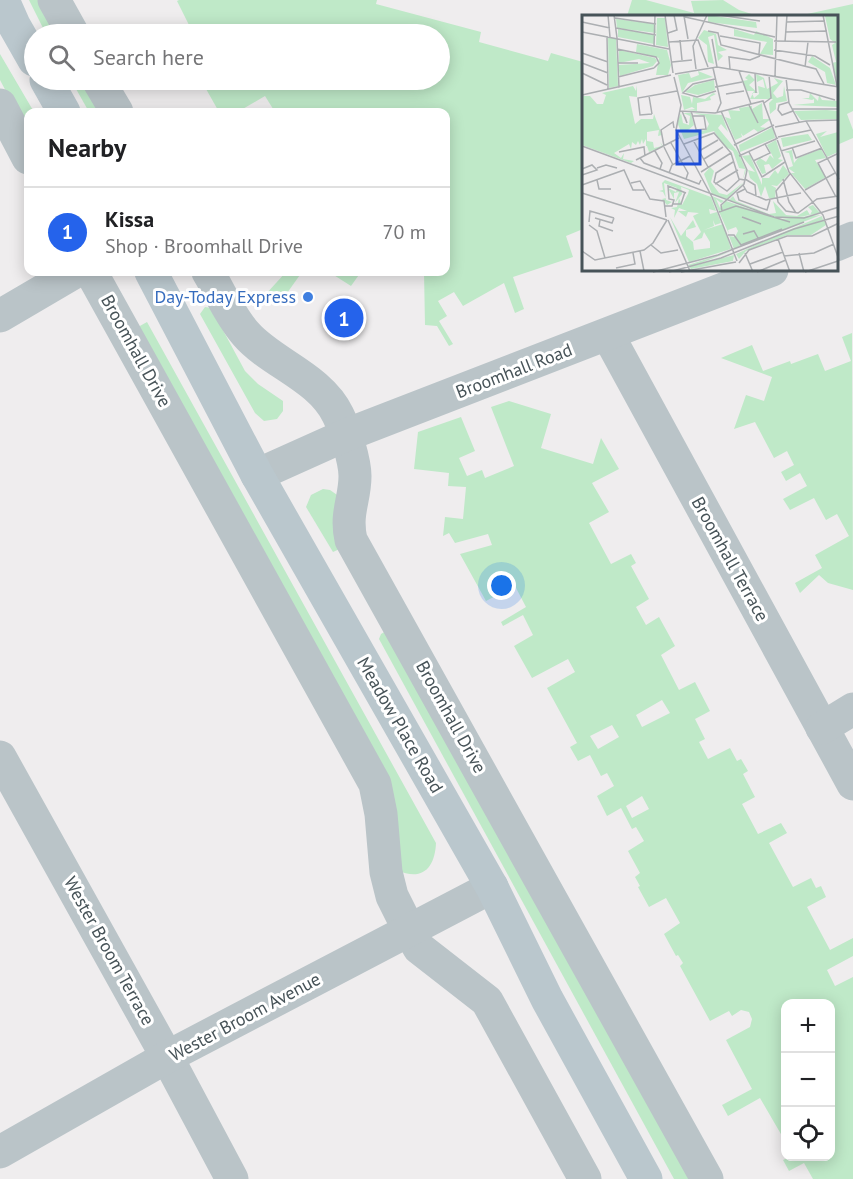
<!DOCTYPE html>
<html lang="en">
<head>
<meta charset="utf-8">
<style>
  :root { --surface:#fff; --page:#f6f6f6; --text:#202124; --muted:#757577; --line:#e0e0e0; --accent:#2563eb }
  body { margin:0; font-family:"PT Sans",sans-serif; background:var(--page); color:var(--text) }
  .controls { position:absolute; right:18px; bottom:18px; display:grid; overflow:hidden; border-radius:12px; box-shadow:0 3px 15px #0003 }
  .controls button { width:54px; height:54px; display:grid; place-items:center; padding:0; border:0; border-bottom:2px solid var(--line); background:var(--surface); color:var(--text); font:30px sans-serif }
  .you { position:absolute; left:502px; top:586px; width:21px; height:21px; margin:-15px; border:4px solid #fff; border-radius:50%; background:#1a73e8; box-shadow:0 0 0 9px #1a73e833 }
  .badge { display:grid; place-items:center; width:39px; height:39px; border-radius:50%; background:var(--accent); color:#fff; font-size:20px; font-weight:700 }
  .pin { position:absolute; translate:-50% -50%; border:3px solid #fff; box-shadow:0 2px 6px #0006 }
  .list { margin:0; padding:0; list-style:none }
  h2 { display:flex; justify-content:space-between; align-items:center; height:78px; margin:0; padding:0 24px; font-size:26px }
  h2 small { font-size:20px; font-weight:400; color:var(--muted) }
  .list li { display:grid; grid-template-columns:39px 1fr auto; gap:18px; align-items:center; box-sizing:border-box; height:90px; padding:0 24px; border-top:2px solid var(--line) }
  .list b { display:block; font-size:22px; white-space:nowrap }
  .list p { margin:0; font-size:20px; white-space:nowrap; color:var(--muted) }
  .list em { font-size:20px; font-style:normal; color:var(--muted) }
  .icon { flex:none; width:33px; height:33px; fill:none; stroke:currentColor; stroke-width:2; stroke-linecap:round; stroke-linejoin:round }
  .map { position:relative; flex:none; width:853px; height:1179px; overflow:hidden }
  .search { position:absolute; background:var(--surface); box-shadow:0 3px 15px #0003; left:24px; top:24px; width:426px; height:66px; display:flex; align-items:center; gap:15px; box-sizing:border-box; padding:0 21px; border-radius:33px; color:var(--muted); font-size:22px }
  .panel { position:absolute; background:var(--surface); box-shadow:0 3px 15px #0003; left:24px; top:108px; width:426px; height:168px; border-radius:12px }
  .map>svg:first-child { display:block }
  .green { fill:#bfe9c8; fill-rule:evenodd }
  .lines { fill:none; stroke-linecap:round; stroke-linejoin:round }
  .minor { stroke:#bac4c8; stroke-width:33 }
  .secondary { stroke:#bac7cd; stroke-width:33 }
  .shop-dot { fill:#3f7fe0; stroke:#fff; stroke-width:2 }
  .labels { text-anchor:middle; stroke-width:6; stroke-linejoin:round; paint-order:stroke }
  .shop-label { font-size:18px; fill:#366cbe; stroke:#fff; text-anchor:end }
  .street-label { font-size:18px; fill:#475358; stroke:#fff }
  .inset-road { fill:none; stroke:#acafb2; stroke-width:1.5 }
  .view { fill:#1d4ed8; fill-opacity:0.15; stroke:#1d4ed8; stroke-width:3 }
  .inset-edge { fill:none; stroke:#475358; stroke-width:3 }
</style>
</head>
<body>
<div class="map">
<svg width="853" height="1179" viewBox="0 0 853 1179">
  <rect width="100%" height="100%" fill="#efedee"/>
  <g class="green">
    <polygon points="29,0 42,0 59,34 46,34"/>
    <polygon points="179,0 377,0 376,4 481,32 479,42 548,61 551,53 583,62 583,229 566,236 573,257 513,277 524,309 515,313 504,283 463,306 454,292 438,301 447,316 439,321 453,344 449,346 437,326 425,325 424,272 446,272 446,112 275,112 265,96 241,110 242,112 219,112 201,80 440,80 440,34 226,34 220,25 203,34 196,34 191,24 189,25 177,1"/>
    <polygon points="632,0 646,0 694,13 691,1 723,0 739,10 758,16 627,16"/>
    <polygon points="853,4 853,111 847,114 853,130 853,138 837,145 836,16 798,16"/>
    <polygon points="0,54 34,112 28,112 28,133 0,80"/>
    <polygon points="71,80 83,80 102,112 89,112"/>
    <polygon points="286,272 302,272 280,303 266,294"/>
    <polygon points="329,272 361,272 351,286"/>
    <polygon points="205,307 211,308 245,371 258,384 283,401 283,411 277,419 264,421 255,413 200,314"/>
    <path d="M147,322L436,843C435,868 422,882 397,870L394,857L138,327Z"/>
    <polygon points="852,333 853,590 828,583 819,575 800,593 795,583 822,568 815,555 849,536 837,514 826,520 814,498 790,510 783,499 807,486 800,473 786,481 781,472 794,465 787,451 774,458 755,422 734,429 746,395 764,401 772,377 721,358 752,345 763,371 790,361 791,364 818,354 825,371 851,361 842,337"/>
    <path d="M509,401L551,414L541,448L593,464L601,438L619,469L592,483L609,512L589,523L611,564L631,554L636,563L631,566L649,599L636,607L646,625L659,617L675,646L661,655L679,690L695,682L710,711L695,719L705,739L699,742L708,759L730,748L737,761L741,759L748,771L743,774L755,797L742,804L758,834L781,823L787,833L769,843L793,887L811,878L816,888L821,886L826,897L807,907L830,950L853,938V956L827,970L835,986L853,977V1179H813L804,1163L789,1171L783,1160L790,1157L830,1156V1004H786L785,1141L760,1098L728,1116L722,1105L752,1089L726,1040L750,1027L752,1019L749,1012L741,1010L732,1016L729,1011L710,1021L680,966L683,963L678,955L676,956L664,934L680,923L666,898L649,907L638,887L640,886L635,877L640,873L628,851L644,841L636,827L632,829L621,808L607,816L597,796L614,786L607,773L601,776L590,755L578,761L570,747L577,743L547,688L575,672L568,659L532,678L514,646L533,635L523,615L503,626L501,622L526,607L515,586L486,601L460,554L492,545L488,534L455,543L449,533L443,536L445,517L463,519L466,487L448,486L449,473L414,469L418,432L461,417L475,451L459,458L467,476L482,470L485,478L514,466L491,407ZM662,700L670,713L642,727L636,715ZM612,725L619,737L598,749L590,736ZM642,796L649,809L632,818L626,806Z"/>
    <polygon points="323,489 330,490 340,497 346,546 333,552 306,507 311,495"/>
    <polygon points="386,631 692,1179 674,1179 379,639 381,634"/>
  </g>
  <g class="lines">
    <g class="minor">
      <polyline points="54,0 73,34"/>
      <polyline points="98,80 117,112"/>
      <polyline points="0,105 28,158"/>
      <polyline points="836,245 853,238"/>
      <polyline points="91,272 375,784 381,814 386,872 392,896 409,930 419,948 487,1001 585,1179"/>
      <path d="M208,272C220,292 230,316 246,334C271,363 320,377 338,415C345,429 355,461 355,476C355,500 345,513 351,540L707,1179"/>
      <polyline points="0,316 75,272"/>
      <polyline points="608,335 853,784"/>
      <polyline points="257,475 346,435 772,270"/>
      <polyline points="822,728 853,709"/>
      <polyline points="0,757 167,1057 232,1179"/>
      <polyline points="0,1152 167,1057 492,887"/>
    </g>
    <g class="secondary">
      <polyline points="3,0 14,25 34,60"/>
      <polyline points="46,80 64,112"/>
      <polyline points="151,272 257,475 492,887 547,999 646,1179"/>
    </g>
  </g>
  <circle class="shop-dot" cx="308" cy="297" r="6"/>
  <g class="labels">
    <g class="shop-label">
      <text x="296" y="303">Day-Today Express</text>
    </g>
    <g class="street-label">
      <text transform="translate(136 351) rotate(61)" y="6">Broomhall Drive</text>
      <text transform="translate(514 371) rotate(-21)" y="6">Broomhall Road</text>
      <text transform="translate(730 559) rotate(61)" y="6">Broomhall Terrace</text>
      <text transform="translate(451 717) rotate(61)" y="6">Broomhall Drive</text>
      <text transform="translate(400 725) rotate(60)" y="6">Meadow Place Road</text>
      <text transform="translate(109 951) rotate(61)" y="6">Wester Broom Terrace</text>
      <text transform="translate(245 1017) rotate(-28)" y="6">Wester Broom Avenue</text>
    </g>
  </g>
  <g transform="translate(582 15)">
    <rect width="256" height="256" fill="#efedee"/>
    <path d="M126,0L174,7L175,13L126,7ZM256,0V61L255,65L250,48L254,47L250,30L253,28L248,24L243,1ZM75,3H83L86,32L74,30ZM34,4L73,9L74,18L35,13ZM36,14L73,20L72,29L36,22ZM152,14L172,20L174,16L191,24V40L178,39L185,27L152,21ZM122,15L134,19L136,30L145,35L136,37L141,41L136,46L132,20L126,22L132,49L126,47L125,30L116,23ZM26,22L34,24L36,71L27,73ZM55,29L85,35L89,50L86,60H74L77,43L54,37ZM37,35L73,43L75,46L71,51L38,61L36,50L68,48L57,44L37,48ZM230,41L248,53L254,70L245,68L243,57L226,47ZM116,56L131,62L106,68L100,78L96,60L107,58L109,63L117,60ZM167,59L173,65L167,70L176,78H170L172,83L177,79L176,71L183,73L181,64L175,67L174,59L182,63L185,74L196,68L192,63L201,66L191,78L195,83L201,81L202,71L205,86L194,88V94L188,99L187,88L191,84H168L172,76H165L160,66L166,65L163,63ZM132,65L133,75L116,80L103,77L113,70ZM55,70V82L47,81L53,109L59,104H71L72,99L80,120L76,121L77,115L65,117V126L71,127L72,133L80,131L78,127L81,131L67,137L65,131H61H64V124L61,129L60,124L58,130L56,126L54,130L50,127L49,134L47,129L32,138L39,143L42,138L41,144L52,146L49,148L0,130V81H8L15,89H21L24,80L20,78L51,71L54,76ZM131,78L134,79L128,82L129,85L115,88V96L105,95L113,94L110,92L102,95L99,80L108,82L110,89L111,82L123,84ZM228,78L236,86L237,80L240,85L256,86V92L211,90L232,88V84L230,85L220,83H227ZM180,88L181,104H189L178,112L184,113L176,117L172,114L161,121L159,118L160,122L153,125L143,102L149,104L146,95L158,96L157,93L170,91V94ZM244,95L256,96V104L219,105L212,96ZM99,98L101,108L107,110L108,101L101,98H109L112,110L105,116L111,117L124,115L127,109L123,101L111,98L140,100L146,117L139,109L136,113L156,137L164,155L161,164L163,154L157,153L151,136L142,131L132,116L102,124L95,107ZM191,112L193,123L158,137L157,130ZM245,116L238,122L256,117V137L245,142L234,119ZM226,119L230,125L201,132L199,123ZM194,125L199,141L196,144L201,145L190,154L187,149L182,150L184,158L180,159L174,147L178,143L184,147L188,140L192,144L185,130ZM239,134L244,143L233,145L244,162L223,174L209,158H213L206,153L211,151L207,138L202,137L210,135L212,148L216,143ZM168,140L180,170V163H187L193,155L196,159L201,150L205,155L207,159L195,171L189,170L194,173L193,184L187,183L183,171L179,182L175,169L168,163L166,155L173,157L160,141ZM128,152L132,156L129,167L137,178L145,180L162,167L145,184L130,179L122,159ZM83,165L129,182L134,196L127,194L128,199L135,197L139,208L133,210L131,205L132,211L122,215L141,209L149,234L107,247L88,202L99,221L111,205L114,212L104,215V221L111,227L112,235L128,233V227L122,217L120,223L111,226L119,217L111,201L117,198L106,197L104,202L96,196H105L97,193L92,203L93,195L89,193L95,192L97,183L100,190L106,179L103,191L107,175L99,172L100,179L93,188L97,177L92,178V184L86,173L94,177L95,173L82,168L84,185L90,187L85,190L80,184L84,183L81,177L77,176L81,175L80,168ZM161,171L151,181L154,186L187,199L194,198L191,186L204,200L215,201L225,195L228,200L230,196L226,192L231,190L238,198L212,203L194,202L147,185ZM130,181L142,186L139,188L134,184L138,193L144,186L198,204L239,200L152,234L147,221L153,222L156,216L154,212L146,215L147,219ZM240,201L241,205L229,209L243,205L244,210L229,220H205L164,236L157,244L154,239L198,219L153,238ZM150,236L111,251L152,240L151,246L109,254L106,250Z" fill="#bfe9c8"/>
    <path class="inset-road" d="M26,0L28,22M32,0L35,23M83,0L91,58M137,0L178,6M241,0L255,71M102,1L106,24M103,2L193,22M33,3L74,9M0,7L28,13M204,7L243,6M34,13L74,20M126,16L136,18L139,30L234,54L242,69M0,17L87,34M203,17L245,16M86,18L95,15L92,0M25,21L26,74M138,21L178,28L177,39M35,23L37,73M130,24L135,52M98,25L100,45M192,26L254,27M87,27L116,25L126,52M203,27L205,0M72,31L73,0M35,34L74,42L77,48L72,53M192,35L233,41L248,50M0,38L26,47M90,47L110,45M0,48L26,58M36,48H56M223,52L226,27M131,53L139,88L135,97M114,54L111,31L125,0M148,54L147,42L168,45L178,41M157,56L169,89M0,58L25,70M173,58L174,78M93,59L135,52L257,72M193,61L195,0M36,62L72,53M92,62L99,90L94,115L130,182L155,246M204,63L207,88L217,107M133,64L111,69L101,78L115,82L134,76M133,72L160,67M204,75H219L253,85M144,79L162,76M0,80L89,60M67,81L70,99M207,87L197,90L196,95L200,100L211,96M182,88L189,83L187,60M167,90L176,108M210,94H257M98,96L133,98L181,86L207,157L241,200L257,245M100,96L105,108L103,102M139,96L165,155L162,169L139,190L140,196M109,97L110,99L114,114V115L124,114L122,101H111M70,99L58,100L56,83L95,76M224,106L257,164M193,112L224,106L257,105M196,122L229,115M111,125L126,152M89,128L106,158L104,164M102,129L132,118L149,138L157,164L163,165M152,130L192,110M0,131L192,202L222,203L257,192M82,131L79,115L91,107L92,113M82,132L91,150M210,132L214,143L240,133M73,136L80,148L78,154M117,136L136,125M199,136L233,126M37,137L62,132L63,141M167,137L180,162L203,147M157,141L196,123M58,143L62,148L117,169L119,165M122,144L141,132M54,145L97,123M171,146L188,138L183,129M151,147L134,158L132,167L145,176L158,164M15,153L24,150L35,153M0,154L10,150L15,155L0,160M119,157L149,138M87,158L90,150L108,141M208,159L194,176L196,187L204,196L216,198L235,184L257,181M163,164L173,170L174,181M201,164L207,187L214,198M15,165L17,174H29M49,168L58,166L68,184L82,186L84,202M133,169L156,155M0,170L42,155L51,175H62M161,170L165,177L184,185L219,178M163,174L155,178L157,185L185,195L188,185M223,175L253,158M0,178L85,205M254,182L236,148L257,138M91,189H99L103,177M83,191H90L92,185L87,184L86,171L104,178M137,197L154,191L208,207M160,202L179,209M13,203L30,208L32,203M18,205L17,211L31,216M86,205L108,256M7,207L8,196L32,203M7,210L15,216L23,243M161,219L172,216L176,223M146,220H152L159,230L200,214M196,224L208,257M69,230L79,238L96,235M0,236L13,245L62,235L71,228L85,205M58,236L62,256M163,238L171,257M217,238L222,257M202,241L232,238L252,229M157,248L167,235L205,221H230L257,208M168,249L201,237M34,253L53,249L51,238M71,257L136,240L222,207M87,257L139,243L212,214L257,201M99,257L154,247M175,257L204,245M223,257L256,246"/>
    <path class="view" d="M95,116H118V149H95Z"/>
    <rect width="256" height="256" class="inset-edge"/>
  </g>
</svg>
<div class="controls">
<button>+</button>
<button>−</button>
<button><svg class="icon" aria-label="locate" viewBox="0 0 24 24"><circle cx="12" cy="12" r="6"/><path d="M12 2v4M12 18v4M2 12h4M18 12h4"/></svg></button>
</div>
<div class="you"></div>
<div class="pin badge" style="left:344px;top:318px">1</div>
<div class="search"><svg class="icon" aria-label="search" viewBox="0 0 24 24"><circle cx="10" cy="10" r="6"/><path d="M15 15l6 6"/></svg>Search here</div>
<section class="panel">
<h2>Nearby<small></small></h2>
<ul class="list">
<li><span class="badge">1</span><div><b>Kissa</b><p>Shop · Broomhall Drive</p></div><em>70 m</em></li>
</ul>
</section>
</div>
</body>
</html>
